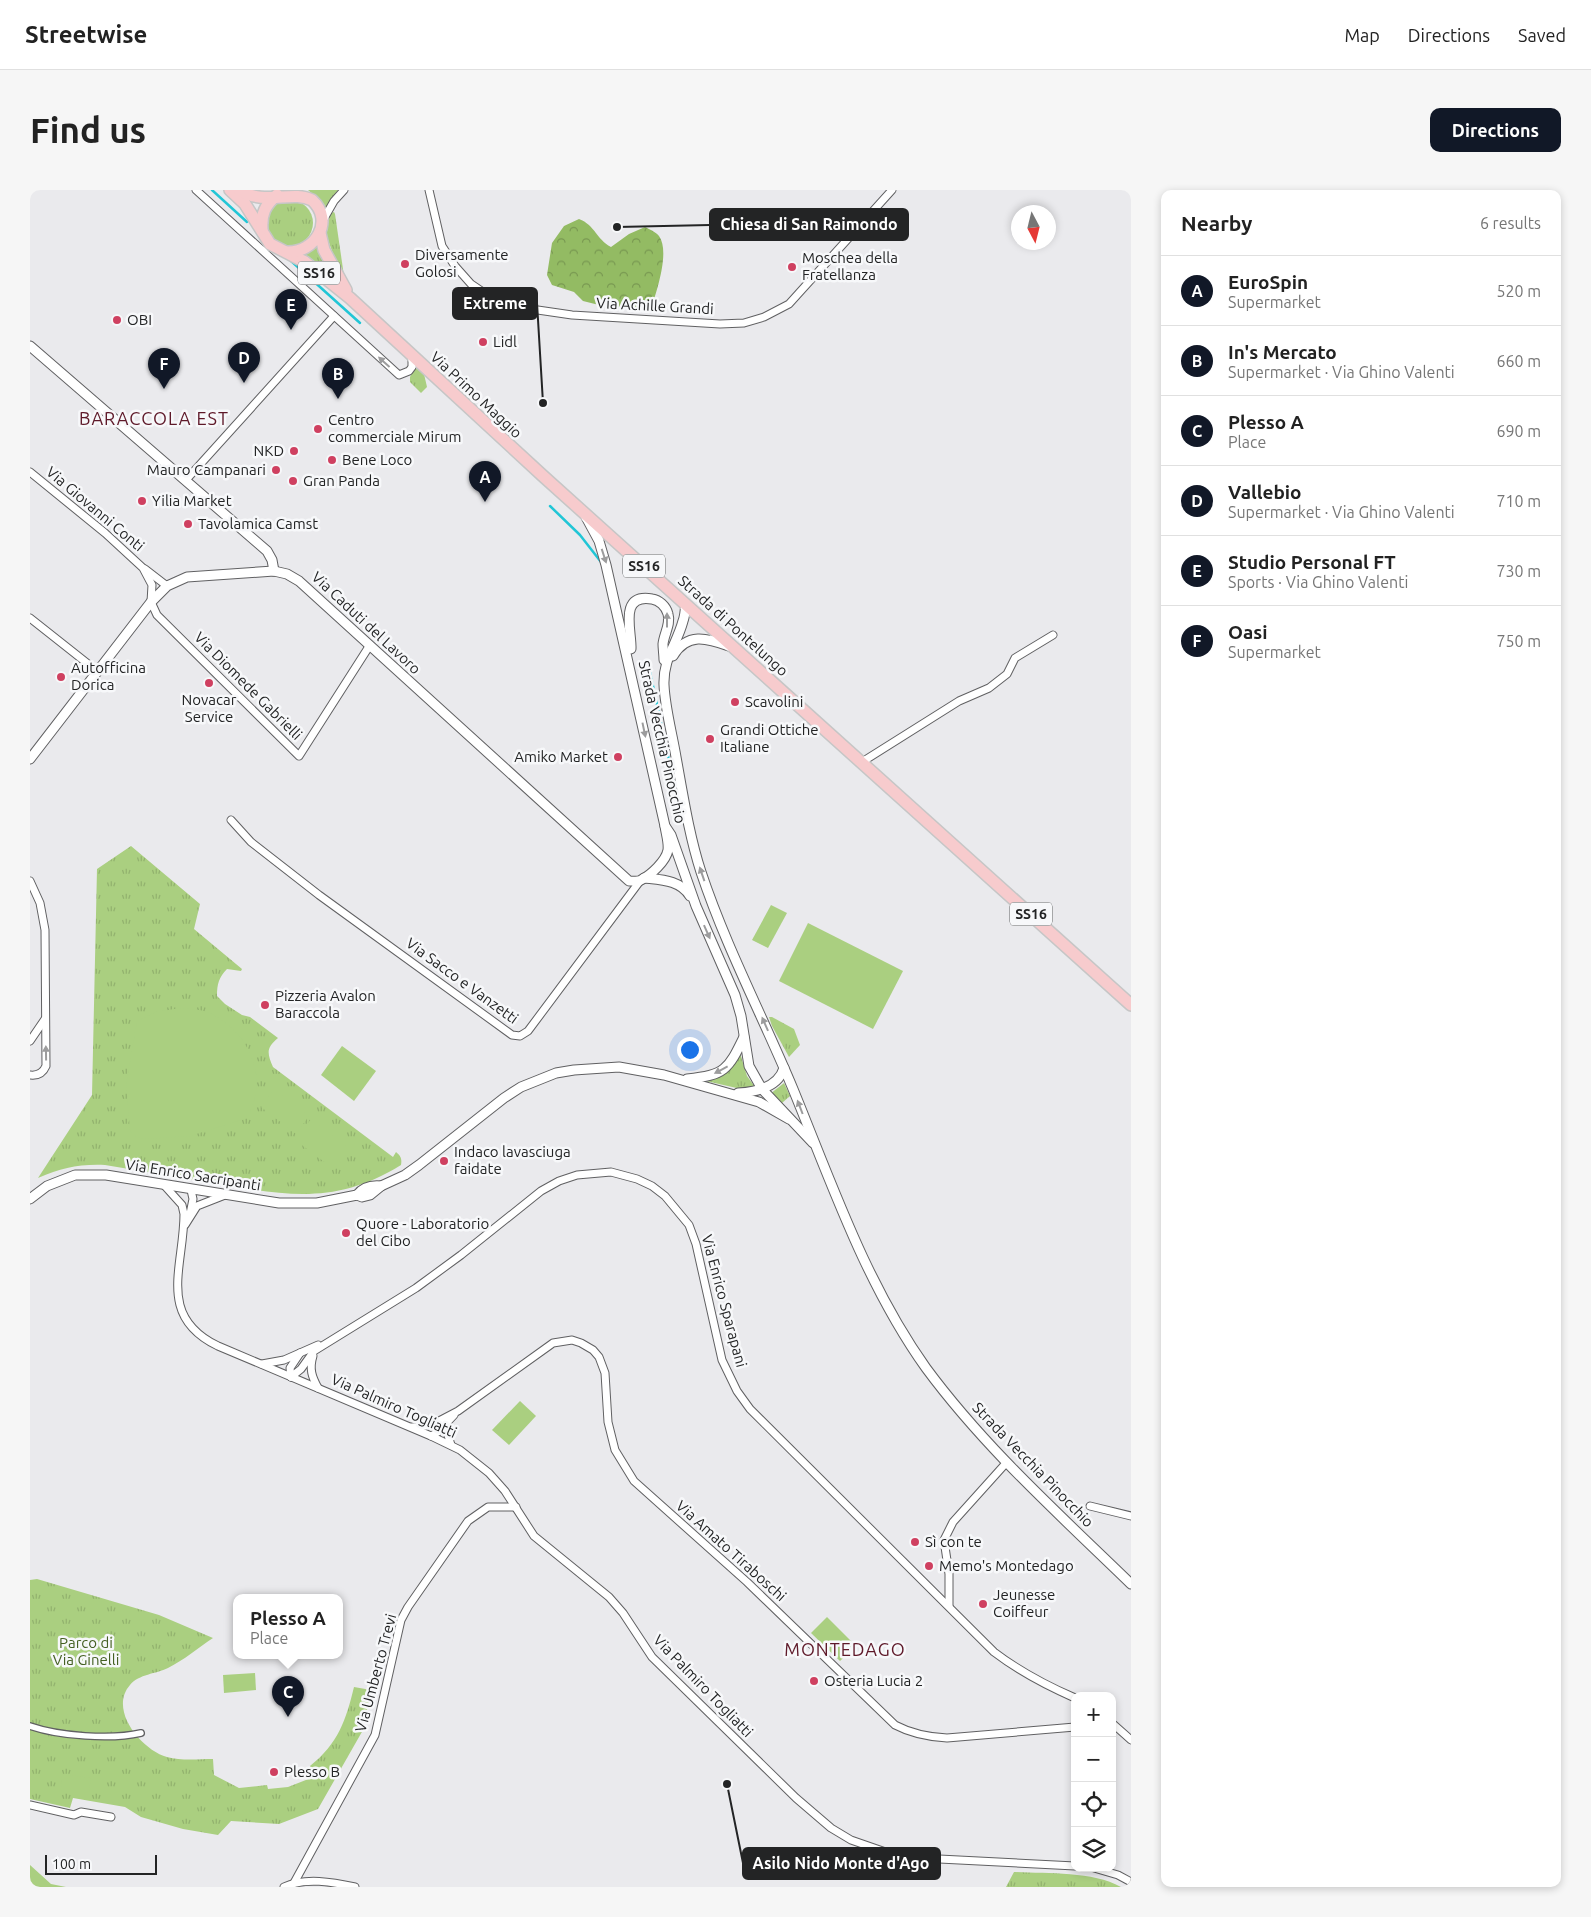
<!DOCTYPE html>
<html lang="en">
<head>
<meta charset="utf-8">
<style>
  :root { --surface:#fff; --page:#f6f6f6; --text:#222; --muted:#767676; --line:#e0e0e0; --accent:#111827 }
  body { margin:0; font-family:Ubuntu,sans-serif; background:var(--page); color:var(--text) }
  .controls { position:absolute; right:15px; bottom:15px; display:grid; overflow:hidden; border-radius:10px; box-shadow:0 2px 8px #0003 }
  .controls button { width:45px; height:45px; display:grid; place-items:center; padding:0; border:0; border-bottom:1px solid var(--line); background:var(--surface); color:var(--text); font:25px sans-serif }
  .compass { position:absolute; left:981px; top:15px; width:45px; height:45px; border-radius:50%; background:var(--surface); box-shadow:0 2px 8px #0003; rotate:173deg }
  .scale { position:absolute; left:15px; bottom:12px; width:112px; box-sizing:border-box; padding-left:5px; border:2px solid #232425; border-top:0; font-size:14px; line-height:18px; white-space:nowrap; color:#232425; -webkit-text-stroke:4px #f7f8fa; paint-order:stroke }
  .you { position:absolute; left:659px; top:859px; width:18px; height:18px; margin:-12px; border:4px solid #fff; border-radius:50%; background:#1a73e8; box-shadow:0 0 0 8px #1a73e833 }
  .badge { display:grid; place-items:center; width:32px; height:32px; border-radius:50%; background:var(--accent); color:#fff; font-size:16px; font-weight:700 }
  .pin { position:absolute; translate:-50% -41px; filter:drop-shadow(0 1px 2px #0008) }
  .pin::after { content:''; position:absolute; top:26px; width:18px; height:15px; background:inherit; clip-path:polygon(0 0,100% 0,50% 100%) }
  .popup { position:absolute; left:203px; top:1404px; width:110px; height:65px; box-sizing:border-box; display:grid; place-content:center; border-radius:10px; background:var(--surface); filter:drop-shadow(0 1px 4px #0005); font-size:16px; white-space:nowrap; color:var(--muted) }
  .popup b { font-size:19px; color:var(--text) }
  .popup::after { content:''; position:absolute; left:50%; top:100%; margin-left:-10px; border:10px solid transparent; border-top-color:var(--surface) }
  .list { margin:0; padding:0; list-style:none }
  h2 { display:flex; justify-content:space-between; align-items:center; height:65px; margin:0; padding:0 20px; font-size:21px }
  h2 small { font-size:16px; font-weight:400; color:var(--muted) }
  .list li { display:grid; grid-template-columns:32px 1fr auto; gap:15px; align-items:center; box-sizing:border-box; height:70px; padding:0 20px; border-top:1px solid var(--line) }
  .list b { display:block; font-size:19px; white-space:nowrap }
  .list p { margin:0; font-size:16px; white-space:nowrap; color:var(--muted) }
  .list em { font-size:16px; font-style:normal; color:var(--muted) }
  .icon { flex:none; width:28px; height:28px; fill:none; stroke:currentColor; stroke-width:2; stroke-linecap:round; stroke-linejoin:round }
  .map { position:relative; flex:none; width:1101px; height:1697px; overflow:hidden; border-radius:10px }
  header { display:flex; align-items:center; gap:30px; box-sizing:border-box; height:70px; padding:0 25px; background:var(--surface); border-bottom:1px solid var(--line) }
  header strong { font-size:24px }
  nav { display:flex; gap:28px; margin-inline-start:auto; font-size:18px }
  .intro { display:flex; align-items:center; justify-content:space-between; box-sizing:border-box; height:120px; padding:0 30px }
  h1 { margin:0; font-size:35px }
  .button { padding:12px 22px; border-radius:10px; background:var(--accent); color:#fff; font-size:18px; font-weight:700 }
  main { display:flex; gap:30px; padding:0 30px }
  aside { flex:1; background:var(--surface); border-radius:10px; box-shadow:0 2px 8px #0003 }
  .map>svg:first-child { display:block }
  .grass { fill:url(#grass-tufts) }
  .forest { fill:url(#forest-crowns) }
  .garden { fill:#aacf80 }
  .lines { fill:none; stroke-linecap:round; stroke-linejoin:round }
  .stream { stroke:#21c6d6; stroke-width:2.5 }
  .pedestrian-casing { stroke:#606062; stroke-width:8 }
  .minor-casing { stroke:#606062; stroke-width:9 }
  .tertiary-casing { stroke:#606062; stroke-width:11 }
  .primary-casing { stroke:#c6c6c6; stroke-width:14 }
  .pedestrian { stroke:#fff; stroke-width:5.5 }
  .minor { stroke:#fff; stroke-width:7 }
  .tertiary { stroke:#fff; stroke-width:9 }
  .primary { stroke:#f7cbcd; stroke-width:11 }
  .oneway { fill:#9c9c9d }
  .poi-dot { fill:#cf4060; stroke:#f7f8fa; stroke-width:2 }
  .labels { text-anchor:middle; stroke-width:5; stroke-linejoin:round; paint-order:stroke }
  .shield { fill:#f7f8fa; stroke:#636465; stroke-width:1 }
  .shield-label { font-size:14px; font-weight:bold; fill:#232425 }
  .poi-label { font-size:15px; fill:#232425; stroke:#f7f8fa; text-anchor:start }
  .street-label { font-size:15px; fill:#232425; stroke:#f7f8fa }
  .park-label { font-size:15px; fill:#456023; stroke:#f7f8fa }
  .quarter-label { font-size:18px; letter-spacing:1px; fill:#5e1929; stroke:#f7f8fa }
  .leader { fill:none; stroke:#232425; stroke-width:2 }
  .callout-dot { fill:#232425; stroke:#f7f8fa; stroke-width:2 }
  .callout { fill:#232425; stroke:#232425; stroke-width:2 }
  .callout-label { font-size:16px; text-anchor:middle; font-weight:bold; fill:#fff }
</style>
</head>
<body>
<header>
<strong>Streetwise</strong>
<nav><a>Map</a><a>Directions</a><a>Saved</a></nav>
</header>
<div class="intro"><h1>Find us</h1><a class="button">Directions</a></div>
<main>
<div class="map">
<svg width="1101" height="1697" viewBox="0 0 1101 1697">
  <defs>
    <pattern id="grass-tufts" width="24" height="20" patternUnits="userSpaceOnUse" patternTransform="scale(1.25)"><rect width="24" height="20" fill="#aacf80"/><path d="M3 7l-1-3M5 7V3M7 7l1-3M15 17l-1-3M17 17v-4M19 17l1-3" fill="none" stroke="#92b26e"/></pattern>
    <pattern id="forest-crowns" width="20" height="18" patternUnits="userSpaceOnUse" patternTransform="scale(1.25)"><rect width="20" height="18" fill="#93bb63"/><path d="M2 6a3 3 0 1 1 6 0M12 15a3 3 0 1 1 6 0" fill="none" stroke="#789851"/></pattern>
  </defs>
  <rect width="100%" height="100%" fill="#eaeaed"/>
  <g class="grass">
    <polygon points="278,0 308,0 302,7 296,22 285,6"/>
    <circle cx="260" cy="33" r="23"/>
    <polygon points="304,22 305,24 314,86 306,72 295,42 301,23"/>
    <polygon points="286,57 289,57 304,89 273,65"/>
    <polygon points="385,177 394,184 397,197 391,203 380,192 380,187"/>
    <path d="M101,656L170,714L164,739L212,779L211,781L197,779C189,787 187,794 187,806L195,814L212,825L220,827L248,848C236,858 237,863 243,877L363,967L366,962C371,966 372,969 371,975C305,1016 255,1005 183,993C147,987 111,981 75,975C48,974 32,978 8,988L62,905L67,679Z"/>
    <polygon points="739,827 742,827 764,839 770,855 759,867 742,836"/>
    <path d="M710,863L717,886L725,897L711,899L676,891C692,886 703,879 710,863Z"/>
    <polygon points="754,893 760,906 752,913 740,904"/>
    <path d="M7,1389L129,1425L183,1448C168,1458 154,1470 138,1478C126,1484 109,1484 100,1495C78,1520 112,1560 137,1567C151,1571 169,1569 183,1569L184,1585L209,1598L237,1595L238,1599L258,1597L281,1588L280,1576C308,1554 316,1530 324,1497L341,1500L333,1540L288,1619L249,1634L201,1631L188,1645L153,1639L111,1627L95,1617L43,1608L40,1618L0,1609V1390Z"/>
    <path d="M984,1682C1017,1684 1062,1681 1091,1697H976Z"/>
  </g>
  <path class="forest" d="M549,29C565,35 566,49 581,57L599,44L615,37C619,39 626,42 629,46C640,61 627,100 622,116L607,118L577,117L553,111L544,102L522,95L517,85L522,53L534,36Z"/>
  <g class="garden">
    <polygon points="741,715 757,723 738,758 722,750"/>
    <polygon points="778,733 873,781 843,839 749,791"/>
    <path d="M150,818C159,819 169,819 177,822C209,835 233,871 225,906C224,914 220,921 217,928L160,946L115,949L106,947L100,940L96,895L107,831L126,822Z"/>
    <polygon points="312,856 346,881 324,911 291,885"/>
    <polygon points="244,899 279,926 266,944 231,917"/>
    <polygon points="281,929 320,959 305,980 265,950"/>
    <polygon points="490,1211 506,1226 479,1255 462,1240"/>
    <polygon points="797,1427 826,1456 810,1471 781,1443"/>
    <polygon points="225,1483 226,1500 194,1503 193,1485"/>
    <polygon points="32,1584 61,1588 59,1602 31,1602"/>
    <polygon points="0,1675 21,1694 36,1697 0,1697"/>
  </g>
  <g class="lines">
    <g class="stream">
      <polyline points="182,0 217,32"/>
      <polyline points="260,70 330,133"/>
      <polyline points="520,316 550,345 571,372"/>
      <polyline points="618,473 631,533"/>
      <polyline points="636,556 647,610"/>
    </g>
    <g class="pedestrian-casing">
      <path id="pedestrian" d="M0,1536C29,1546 81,1550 111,1543"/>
    </g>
    <g class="minor-casing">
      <g id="minor">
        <polyline points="166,0 369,185 379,181 382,177 382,165"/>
        <polyline points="399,0 412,56 425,76 441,94 466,111 494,118 542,125 690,134 714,133 734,127 759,114 862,0"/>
        <polyline points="292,32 304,11 314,0"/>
        <polyline points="0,282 75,343 113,378 122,395 121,412 127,425 269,566 340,455"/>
        <polyline points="156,290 304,126"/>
        <polyline points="115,379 137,396"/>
        <polyline points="0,428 67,481"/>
        <polyline points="832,572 929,511 959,498 977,484 985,468 1023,445"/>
        <polyline points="201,630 221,652 289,705 482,845 490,846 498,841 610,691"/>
        <path d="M0,691L10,713L15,740L16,876C13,883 8,886 0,885"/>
        <polyline points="0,851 15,829"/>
        <path d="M134,995L152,1015L154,1024C154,1077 126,1126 188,1156L401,1246L430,1260L459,1283L475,1301L504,1346L579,1407L593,1423L622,1467L766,1608L801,1638L821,1650L870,1667L1045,1676"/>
        <polyline points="160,1024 163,1009 161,1000"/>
        <polyline points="155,1035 167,1016 195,1005"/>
        <path d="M283,1166C279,1179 282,1187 288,1198"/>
        <polyline points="232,1174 254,1170 288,1155"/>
        <path d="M261,1187L271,1179L284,1161L386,1098L431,1065L511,1001L529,991L547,985L581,982L607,989L622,996L635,1006L659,1035L666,1054L692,1170L707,1201L720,1219L964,1462C989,1481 1015,1495 1045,1508"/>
        <polyline points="261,1187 260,1178 270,1163"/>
        <polyline points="417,1233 417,1242 421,1255"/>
        <path d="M382,1237L397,1236L407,1232L428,1221L523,1153L542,1150L551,1153L563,1160L569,1167L575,1183L578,1232L585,1260L604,1291L717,1392L865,1535C882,1544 898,1547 917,1548L1045,1537"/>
        <polyline points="401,1246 408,1242 424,1225"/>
        <polyline points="1060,1316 1101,1326"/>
        <polyline points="919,1416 919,1384 914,1350 923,1332 977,1272"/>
        <polyline points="1082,1533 1101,1550"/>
        <polyline points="0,1615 44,1625 51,1622 81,1627"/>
        <polyline points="1064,1678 1088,1685 1101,1692"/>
        <polyline points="264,1693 345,1545 371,1430 378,1417 438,1331 458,1317 486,1317"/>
        <path d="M254,1697C275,1687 303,1692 325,1697"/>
      </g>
    </g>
    <g class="tertiary-casing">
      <g id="tertiary">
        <polyline points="0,156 237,361 242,370 244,381"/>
        <polyline points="556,327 569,351 576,375 635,636 641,645 666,716 705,805 711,826 719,876 732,899 783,953"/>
        <path d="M656,414C655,420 655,426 653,431C647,454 633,468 634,495C635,518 642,543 646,567C653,605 659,645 671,682C696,757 733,827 763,899C802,994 836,1094 896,1178C955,1258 1030,1325 1101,1394"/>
        <path d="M601,459C602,442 588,403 622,409C629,410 636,416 638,424C641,434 634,444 633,454C633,459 634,465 634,470"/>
        <path d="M643,466C657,442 677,448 699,456"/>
        <path d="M0,569L121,412L137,396L157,387L244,381L257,384L269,391L599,691C603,691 608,692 611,690C621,685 636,671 638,660C639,652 636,644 635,636"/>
        <path d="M614,688C632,690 650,690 660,706"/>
        <path d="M657,889C695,885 698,880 714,847"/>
        <path d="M708,903C726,902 748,898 754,878"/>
        <path d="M327,1005C333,997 341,995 351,996"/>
        <polyline points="0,1009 17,996 45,985 76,985 249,1013 287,1013 327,1005 332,1007 340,1005 351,996 375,985 389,975 474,908 491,897 526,883 544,880 589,877 634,885 729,912 759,929"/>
      </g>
    </g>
    <g class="primary-casing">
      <g id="primary">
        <polyline points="200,0 215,14 240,54 275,72 320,108 513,286 1101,815"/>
        <path d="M209,0C235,16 262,0 282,10C305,31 285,63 257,62"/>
        <path d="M232,39C231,24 235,15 247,5"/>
        <polyline points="290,43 294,60 316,100"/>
      </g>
    </g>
    <use href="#pedestrian" class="pedestrian"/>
    <use href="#minor" class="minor"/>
    <use href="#tertiary" class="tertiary"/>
    <use href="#primary" class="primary"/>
  </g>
  <defs><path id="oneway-solid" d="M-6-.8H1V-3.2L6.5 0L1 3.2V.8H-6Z" transform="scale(1.25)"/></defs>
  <g class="oneway">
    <use href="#oneway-solid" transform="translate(354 172) rotate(-138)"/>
    <use href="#oneway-solid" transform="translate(574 366) rotate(72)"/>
    <use href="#oneway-solid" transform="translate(637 430) rotate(-90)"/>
    <use href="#oneway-solid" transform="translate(614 540) rotate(78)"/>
    <use href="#oneway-solid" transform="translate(672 684) rotate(-109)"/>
    <use href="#oneway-solid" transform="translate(677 742) rotate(66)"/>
    <use href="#oneway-solid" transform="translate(735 834) rotate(-114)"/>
    <use href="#oneway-solid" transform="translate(16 863) rotate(-91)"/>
    <use href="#oneway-solid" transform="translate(691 880) rotate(152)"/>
    <use href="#oneway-solid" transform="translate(770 917) rotate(-111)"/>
  </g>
  <g class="poi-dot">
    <circle cx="375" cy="74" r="5"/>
    <circle cx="762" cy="77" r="5"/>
    <circle cx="87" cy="130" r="5"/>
    <circle cx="453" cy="152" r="5"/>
    <circle cx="288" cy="239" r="5"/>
    <circle cx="264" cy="261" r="5"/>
    <circle cx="302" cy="270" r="5"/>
    <circle cx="246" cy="280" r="5"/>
    <circle cx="263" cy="291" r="5"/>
    <circle cx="112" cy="311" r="5"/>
    <circle cx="158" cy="334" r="5"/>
    <circle cx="31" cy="487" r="5"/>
    <circle cx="179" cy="493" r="5"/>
    <circle cx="705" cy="512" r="5"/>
    <circle cx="680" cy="549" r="5"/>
    <circle cx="588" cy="567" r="5"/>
    <circle cx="235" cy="815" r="5"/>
    <circle cx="414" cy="971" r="5"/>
    <circle cx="316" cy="1043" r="5"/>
    <circle cx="885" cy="1352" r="5"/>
    <circle cx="899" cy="1376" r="5"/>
    <circle cx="953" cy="1414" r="5"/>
    <circle cx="784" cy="1491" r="5"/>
    <circle cx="244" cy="1582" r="5"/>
  </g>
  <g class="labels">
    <g class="shield">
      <rect x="268" y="71.5" width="42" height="23" rx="4"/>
      <rect x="593" y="364.5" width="42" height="23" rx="4"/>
      <rect x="980" y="712.5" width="42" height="23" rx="4"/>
    </g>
    <g class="shield-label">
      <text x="289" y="88">SS16</text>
      <text x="614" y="381">SS16</text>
      <text x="1001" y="729">SS16</text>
    </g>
    <g class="poi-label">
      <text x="385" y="70">Diversamente<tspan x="385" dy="17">Golosi</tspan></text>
      <text x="772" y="73">Moschea della<tspan x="772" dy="17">Fratellanza</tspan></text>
      <text x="97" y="135">OBI</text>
      <text x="463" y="157">Lidl</text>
      <text x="298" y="235">Centro<tspan x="298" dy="17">commerciale Mirum</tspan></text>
      <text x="254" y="266" text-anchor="end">NKD</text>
      <text x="312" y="275">Bene Loco</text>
      <text x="236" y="285" text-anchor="end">Mauro Campanari</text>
      <text x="273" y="296">Gran Panda</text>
      <text x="122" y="316">Yilia Market</text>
      <text x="168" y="339">Tavolamica Camst</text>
      <text x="41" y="483">Autofficina<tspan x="41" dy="17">Dorica</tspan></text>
      <text x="179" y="515" text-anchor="middle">Novacar<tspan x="179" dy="17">Service</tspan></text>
      <text x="715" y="517">Scavolini</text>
      <text x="690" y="545">Grandi Ottiche<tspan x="690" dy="17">Italiane</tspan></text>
      <text x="578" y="572" text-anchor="end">Amiko Market</text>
      <text x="245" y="811">Pizzeria Avalon<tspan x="245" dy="17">Baraccola</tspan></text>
      <text x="424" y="967">Indaco lavasciuga<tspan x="424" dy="17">faidate</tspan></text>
      <text x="326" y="1039">Quore - Laboratorio<tspan x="326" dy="17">del Cibo</tspan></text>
      <text x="895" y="1357">Sì con te</text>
      <text x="909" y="1381">Memo's Montedago</text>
      <text x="963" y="1410">Jeunesse<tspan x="963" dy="17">Coiffeur</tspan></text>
      <text x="794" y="1496">Osteria Lucia 2</text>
      <text x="254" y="1587">Plesso B</text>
    </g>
    <g class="street-label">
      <text transform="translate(625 116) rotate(3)" y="5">Via Achille Grandi</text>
      <text transform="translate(446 205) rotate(43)" y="5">Via Primo Maggio</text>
      <text transform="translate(65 319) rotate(40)" y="5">Via Giovanni Conti</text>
      <text transform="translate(336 433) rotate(43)" y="5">Via Caduti del Lavoro</text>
      <text transform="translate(703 436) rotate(42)" y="5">Strada di Pontelungo</text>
      <text transform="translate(218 496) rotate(45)" y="5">Via Diomede Gabrielli</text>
      <text transform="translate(632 552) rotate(77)" y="5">Strada Vecchia Pinocchio</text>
      <text transform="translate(432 791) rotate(36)" y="5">Via Sacco e Vanzetti</text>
      <text transform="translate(163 985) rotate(9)" y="5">Via Enrico Sacripanti</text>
      <text transform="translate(694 1111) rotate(75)" y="5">Via Enrico Sparapani</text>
      <text transform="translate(364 1216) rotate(24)" y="5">Via Palmiro Togliatti</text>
      <text transform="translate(1003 1275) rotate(46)" y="5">Strada Vecchia Pinocchio</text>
      <text transform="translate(701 1361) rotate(42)" y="5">Via Amato Tiraboschi</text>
      <text transform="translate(346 1483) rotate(-75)" y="5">Via Umberto Trevi</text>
      <text transform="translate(673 1496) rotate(46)" y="5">Via Palmiro Togliatti</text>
    </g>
    <g class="park-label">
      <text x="56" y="1458">Parco di<tspan x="56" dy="17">Via Ginelli</tspan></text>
    </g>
    <g class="quarter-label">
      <text x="124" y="235">BARACCOLA EST</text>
      <text x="815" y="1466">MONTEDAGO</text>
    </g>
  </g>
  <path class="leader" d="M587 37L680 35M513 213L507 113M697 1594L713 1673"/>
  <g class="callout-dot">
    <circle cx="587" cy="37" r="5"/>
    <circle cx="513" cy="213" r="5"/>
    <circle cx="697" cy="1594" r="5"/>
  </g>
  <g class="callout">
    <rect x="680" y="19" width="198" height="31" rx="5"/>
    <rect x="423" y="98" width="84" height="31" rx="5"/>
    <rect x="713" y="1658" width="197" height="31" rx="5"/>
  </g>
  <g class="callout-label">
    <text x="779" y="40">Chiesa di San Raimondo</text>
    <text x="465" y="119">Extreme</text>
    <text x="811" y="1679">Asilo Nido Monte d'Ago</text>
  </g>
</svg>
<div class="controls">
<button>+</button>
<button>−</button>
<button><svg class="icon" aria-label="locate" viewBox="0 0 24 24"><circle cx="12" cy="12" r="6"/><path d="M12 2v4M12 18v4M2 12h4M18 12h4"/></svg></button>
<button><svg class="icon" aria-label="layers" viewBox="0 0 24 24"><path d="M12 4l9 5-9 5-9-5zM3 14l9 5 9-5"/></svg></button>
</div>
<svg class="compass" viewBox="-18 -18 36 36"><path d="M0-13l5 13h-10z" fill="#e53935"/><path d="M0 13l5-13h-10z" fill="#767676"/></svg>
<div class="scale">100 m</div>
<div class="you"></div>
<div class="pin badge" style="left:455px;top:312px">A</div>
<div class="pin badge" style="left:308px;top:209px">B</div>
<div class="pin badge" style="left:258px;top:1527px">C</div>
<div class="popup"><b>Plesso A</b>Place</div>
<div class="pin badge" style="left:214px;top:193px">D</div>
<div class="pin badge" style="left:261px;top:140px">E</div>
<div class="pin badge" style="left:134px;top:199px">F</div>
</div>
<aside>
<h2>Nearby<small>6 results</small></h2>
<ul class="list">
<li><span class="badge">A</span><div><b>EuroSpin</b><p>Supermarket</p></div><em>520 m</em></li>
<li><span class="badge">B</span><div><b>In's Mercato</b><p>Supermarket · Via Ghino Valenti</p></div><em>660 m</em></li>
<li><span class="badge">C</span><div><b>Plesso A</b><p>Place</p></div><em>690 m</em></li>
<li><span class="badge">D</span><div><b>Vallebio</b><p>Supermarket · Via Ghino Valenti</p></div><em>710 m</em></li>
<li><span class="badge">E</span><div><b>Studio Personal FT</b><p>Sports · Via Ghino Valenti</p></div><em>730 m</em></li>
<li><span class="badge">F</span><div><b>Oasi</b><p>Supermarket</p></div><em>750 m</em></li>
</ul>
</aside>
</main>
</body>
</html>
